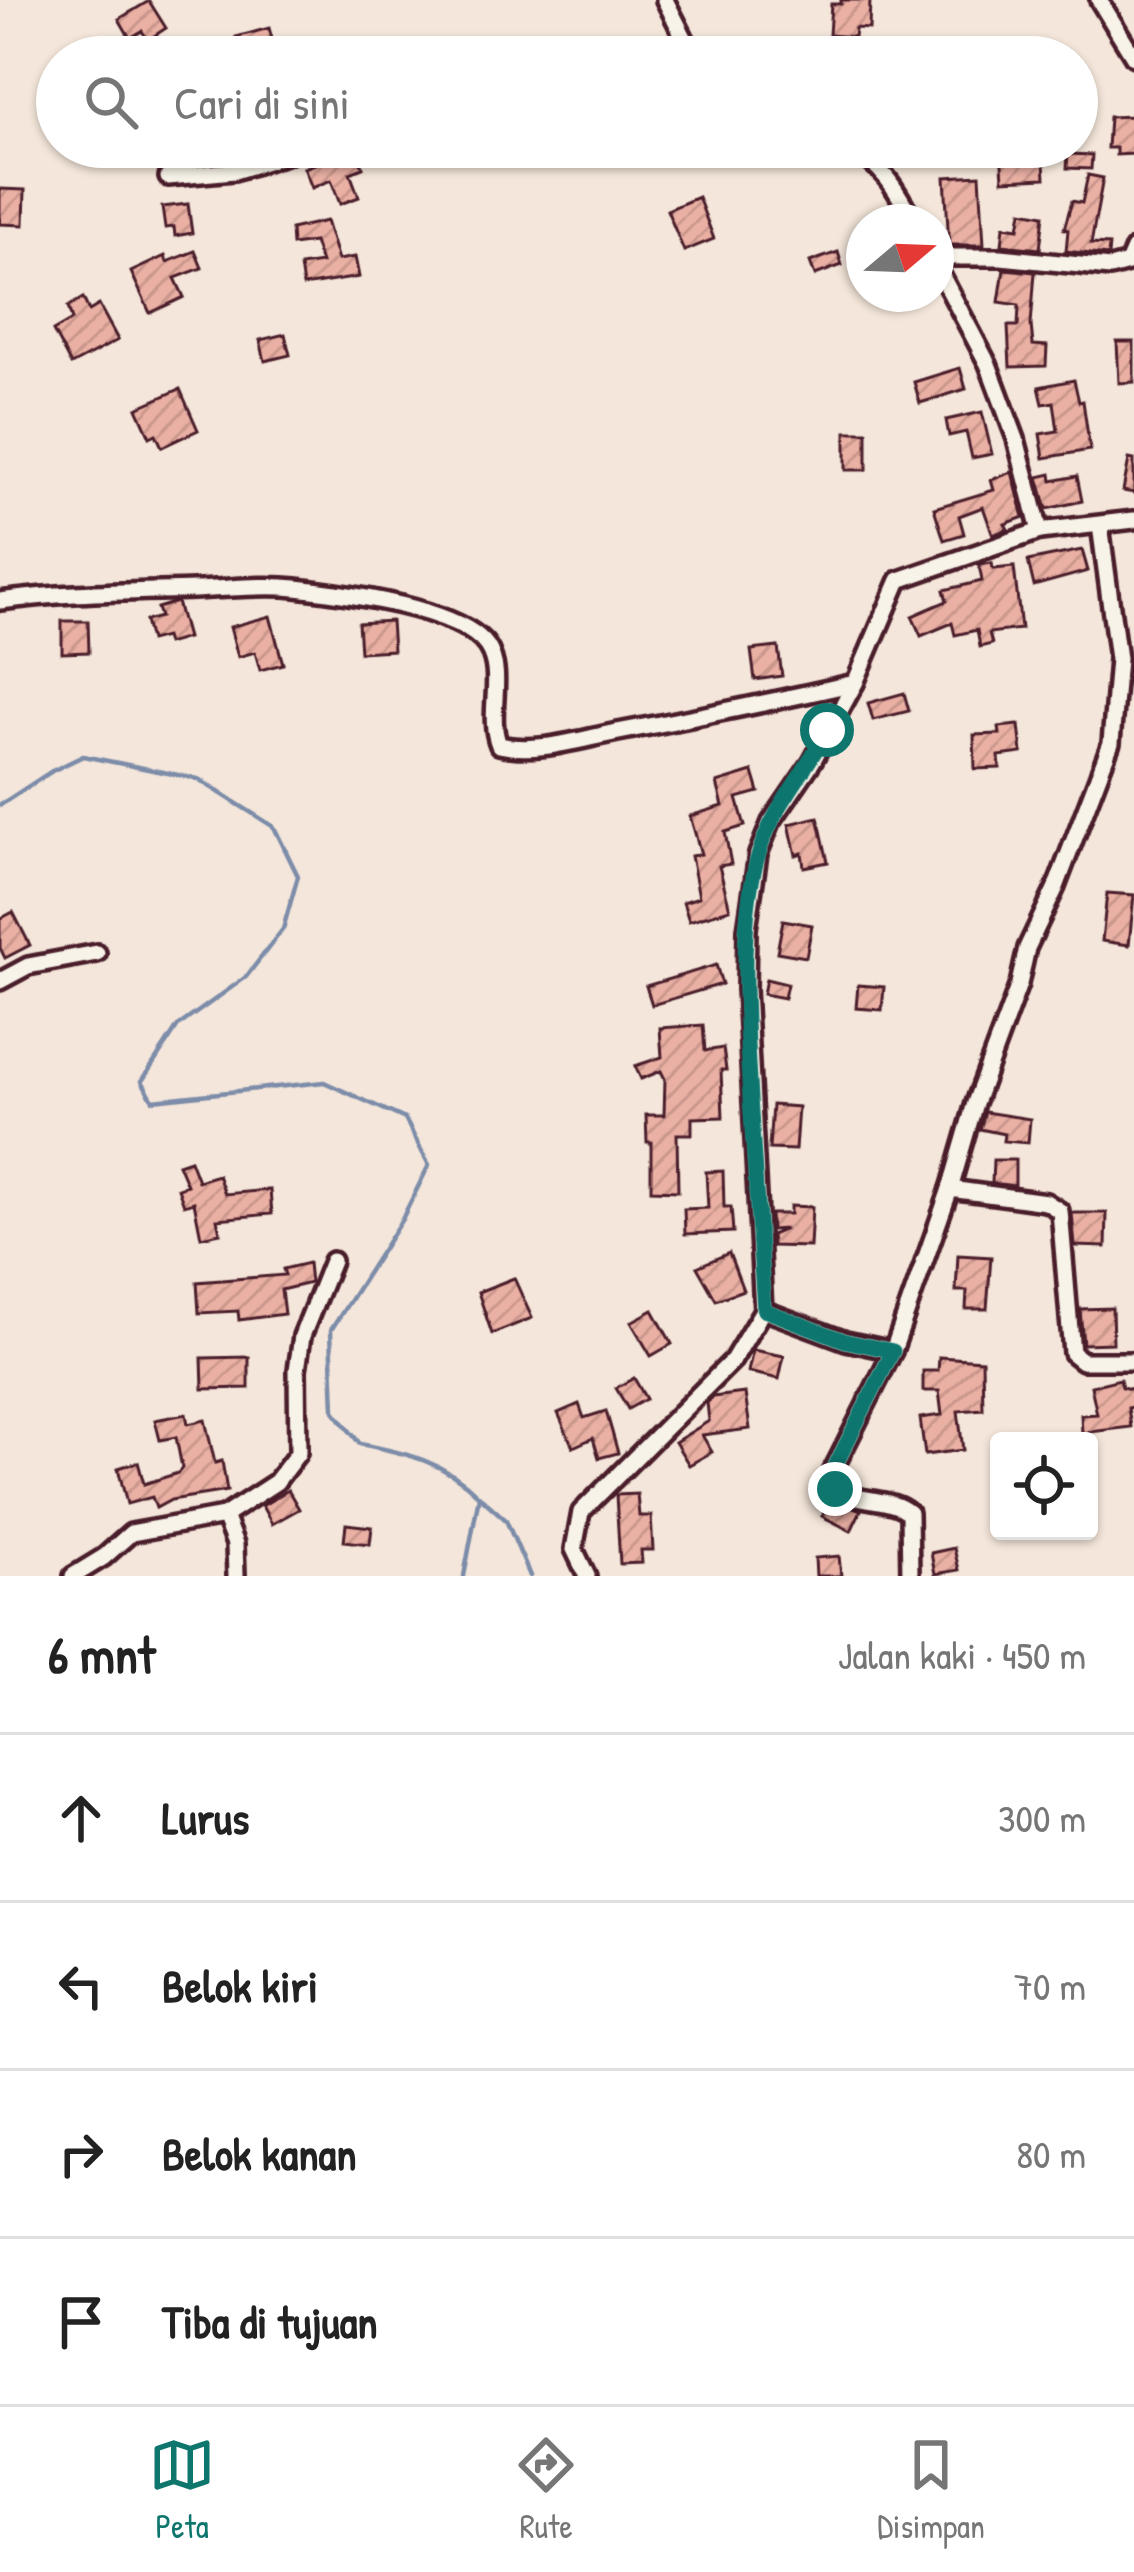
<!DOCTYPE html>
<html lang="id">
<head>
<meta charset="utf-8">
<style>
  :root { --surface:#fff; --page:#f2f2f2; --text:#222; --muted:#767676; --line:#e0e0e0; --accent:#0f766e }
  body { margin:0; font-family:"Patrick Hand",sans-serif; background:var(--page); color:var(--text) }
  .controls { position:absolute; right:36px; bottom:36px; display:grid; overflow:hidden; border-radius:12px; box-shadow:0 3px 9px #0004 }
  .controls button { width:108px; height:108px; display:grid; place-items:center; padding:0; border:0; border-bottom:3px solid var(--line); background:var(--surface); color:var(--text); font:60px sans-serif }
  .compass { position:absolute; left:846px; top:204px; width:108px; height:108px; border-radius:50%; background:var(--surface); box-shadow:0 3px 9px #0004; rotate:71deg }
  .stop { position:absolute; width:36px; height:36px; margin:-27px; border:9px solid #0f766e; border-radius:50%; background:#fff }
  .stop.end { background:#0f766e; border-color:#fff; box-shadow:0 3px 12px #0008 }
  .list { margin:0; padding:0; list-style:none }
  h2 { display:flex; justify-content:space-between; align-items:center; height:156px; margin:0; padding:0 48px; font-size:51px }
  h2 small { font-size:39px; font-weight:400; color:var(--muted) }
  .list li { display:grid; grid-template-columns:78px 1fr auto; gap:36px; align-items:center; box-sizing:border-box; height:168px; padding:0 48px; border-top:3px solid var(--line) }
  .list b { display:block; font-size:45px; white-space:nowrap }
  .list em { font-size:39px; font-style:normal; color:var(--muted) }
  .icon { flex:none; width:66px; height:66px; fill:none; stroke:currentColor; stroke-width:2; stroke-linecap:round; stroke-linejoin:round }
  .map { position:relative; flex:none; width:1134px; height:1576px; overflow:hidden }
  .search { position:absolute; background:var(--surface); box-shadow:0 3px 9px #0004; left:36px; right:36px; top:36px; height:132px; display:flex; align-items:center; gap:30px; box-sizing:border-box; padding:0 42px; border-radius:66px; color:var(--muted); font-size:45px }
  .sheet { height:828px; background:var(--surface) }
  nav { display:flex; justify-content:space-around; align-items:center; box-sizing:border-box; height:168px; border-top:3px solid var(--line); background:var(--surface); font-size:33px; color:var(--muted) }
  nav a { display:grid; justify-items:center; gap:6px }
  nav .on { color:var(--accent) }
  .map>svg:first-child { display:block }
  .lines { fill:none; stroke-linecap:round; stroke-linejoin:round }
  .stream { stroke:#7c8ca9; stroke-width:4.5 }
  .building { fill:url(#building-hatch); stroke:#4a1f2b; stroke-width:3 }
  .minor-casing { stroke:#4a1f2b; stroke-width:24 }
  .minor { stroke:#f7f3e8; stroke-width:15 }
  .route { stroke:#0f766e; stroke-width:15 }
</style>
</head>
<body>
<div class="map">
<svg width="1134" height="1576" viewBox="0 0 1134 1576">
  <defs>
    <pattern id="building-hatch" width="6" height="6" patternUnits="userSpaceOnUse" patternTransform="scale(3)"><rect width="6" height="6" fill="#eab0a4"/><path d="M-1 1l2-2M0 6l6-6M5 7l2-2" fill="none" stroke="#ca978d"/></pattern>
  </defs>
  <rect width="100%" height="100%" fill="#f4e6da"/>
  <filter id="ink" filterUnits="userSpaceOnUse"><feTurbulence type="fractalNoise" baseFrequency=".00833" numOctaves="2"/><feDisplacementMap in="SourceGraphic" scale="24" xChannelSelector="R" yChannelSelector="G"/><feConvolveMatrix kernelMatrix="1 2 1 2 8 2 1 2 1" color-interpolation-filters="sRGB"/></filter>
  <g filter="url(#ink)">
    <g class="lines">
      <g class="stream">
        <path d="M0,805L52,771L83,756L198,779L274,827L298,876L283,929L246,977L178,1026L142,1081L153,1100L324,1082L405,1119L429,1165L402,1219L331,1330L334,1411L360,1444C407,1453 445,1462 479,1496L464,1576"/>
        <polyline points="479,1496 506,1520 530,1576"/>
      </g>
    </g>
    <g class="building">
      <polygon points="841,0 870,0 869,29 855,28 854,37 829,35 831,4 841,4"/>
      <polygon points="149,1 166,28 148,40 142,31 130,38 119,19"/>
      <polygon points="269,28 277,57 260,57 259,51 241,56 236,37"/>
      <polygon points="1134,116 1134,154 1116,155 1116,148 1107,148 1109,117"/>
      <polygon points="161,147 215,147 217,161 163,166"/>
      <polygon points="1043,147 1045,178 1003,180 1001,149"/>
      <polygon points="356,149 363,168 350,173 359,197 340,204 331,180 312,188 304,168"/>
      <polygon points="1068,154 1092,155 1091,169 1067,168"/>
      <polygon points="980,175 984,245 949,245 945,177"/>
      <polygon points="1088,175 1103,178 1091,244 1109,245 1108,256 1066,251 1068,230 1064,229 1072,201 1082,203"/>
      <polygon points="0,189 25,190 24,225 0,224"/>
      <polygon points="698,197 714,239 684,251 667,210"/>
      <polygon points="188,204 192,233 175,236 174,227 165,228 162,207"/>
      <polygon points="1022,211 1044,215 1040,249 1002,245 1004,226 1019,228"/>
      <polygon points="326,221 338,260 355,257 359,277 303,286 300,266 321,263 314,242 292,245 291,229"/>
      <polygon points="195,251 202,268 175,278 184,297 150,313 131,272 165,256 167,262"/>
      <polygon points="838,252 842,265 815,275 810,262"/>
      <polygon points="1004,269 1035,272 1031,325 1033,345 1047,346 1046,366 1010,367 1008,326 1018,326 1019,305 999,302"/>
      <polygon points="83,298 89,311 99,305 118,340 71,365 53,331 72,320 68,307"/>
      <polygon points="285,334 290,355 265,361 260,340"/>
      <polygon points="1117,342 1134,342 1134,382 1119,383"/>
      <polygon points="960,368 966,389 920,403 914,382"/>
      <polygon points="1074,380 1079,402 1083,401 1090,450 1044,458 1040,434 1058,431 1054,402 1043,404 1039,387"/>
      <polygon points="180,389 198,430 162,447 156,434 150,437 137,408"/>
      <polygon points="982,412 992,454 972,458 966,432 949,436 946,420"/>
      <rect x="846" y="432" width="21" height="38"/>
      <polygon points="1129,459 1134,460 1134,493 1123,491"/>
      <polygon points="1012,472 1024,517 1005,524 1008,529 993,535 983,507 959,516 964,534 944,540 934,508 994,490 991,480"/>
      <polygon points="1051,474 1052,481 1077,476 1082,501 1047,509 1038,477"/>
      <polygon points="1082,550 1088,571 1034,586 1028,561"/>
      <polygon points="992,563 993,569 1014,567 1021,629 989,633 992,644 980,647 977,630 955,635 952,623 921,636 912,616 947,601 944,590 982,581 979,565"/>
      <polygon points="177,602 187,638 167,644 165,637 150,641 145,621 160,617 157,608"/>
      <polygon points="270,616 283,664 260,670 255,652 238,657 230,627"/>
      <polygon points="62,621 88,621 89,652 62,653"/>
      <polygon points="391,621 393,650 360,652 358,623"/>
      <polygon points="778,647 782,676 755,680 751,650"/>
      <polygon points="904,693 909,711 873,720 868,703"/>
      <polygon points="1019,725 1022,753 999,756 1000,768 975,769 974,735 1000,734 999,727"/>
      <polygon points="753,772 759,792 737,798 745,826 725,832 731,864 719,866 730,909 689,921 683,902 699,897 691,856 701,854 690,816 723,806 717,783"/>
      <polygon points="818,817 828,862 804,867 802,853 796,855 789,824"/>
      <polygon points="1107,893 1134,895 1129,945 1102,941"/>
      <polygon points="13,912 30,945 5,958 0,948 0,919"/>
      <polygon points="783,920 812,925 806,957 777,952"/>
      <polygon points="716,965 722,984 652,1005 646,986"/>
      <polygon points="766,979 787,984 784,998 763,994"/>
      <polygon points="858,985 884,987 882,1010 856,1008"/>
      <polygon points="703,1025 705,1051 723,1048 726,1070 721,1070 723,1117 692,1118 692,1134 677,1134 678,1191 651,1190 651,1142 647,1142 646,1115 664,1115 665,1079 661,1071 641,1079 635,1066 662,1057 660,1028"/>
      <polygon points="772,1105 798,1107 795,1150 769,1149"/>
      <polygon points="985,1112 1030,1119 1028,1143 1003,1141 1004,1134 980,1129"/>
      <polygon points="190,1160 198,1181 218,1175 225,1194 270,1190 272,1214 217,1219 220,1233 201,1237 194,1202 184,1205 178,1188 187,1185 178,1164"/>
      <polygon points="993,1160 1015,1160 1015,1186 992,1183"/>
      <polygon points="723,1171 724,1207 731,1207 733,1232 685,1234 684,1209 708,1208 706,1172"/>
      <polygon points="790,1206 812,1207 810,1247 772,1246 771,1235 785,1229 771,1230 770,1214 790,1214"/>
      <polygon points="1072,1213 1107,1213 1106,1247 1075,1246"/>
      <polygon points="729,1253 743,1290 716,1300 697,1267"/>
      <polygon points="958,1255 991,1257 987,1309 966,1309 967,1291 956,1291"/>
      <polygon points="308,1263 310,1283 281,1290 284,1314 239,1320 238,1311 199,1313 197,1282 285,1275 283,1269"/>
      <polygon points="514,1278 532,1318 492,1334 478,1292"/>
      <polygon points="1112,1308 1113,1343 1083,1344 1080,1309"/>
      <polygon points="653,1310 672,1344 651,1356 631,1322"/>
      <polygon points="753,1350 784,1356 779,1379 748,1372"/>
      <polygon points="249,1357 249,1388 203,1389 202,1358"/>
      <polygon points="939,1357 982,1360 983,1409 958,1411 963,1450 925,1455 920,1418 942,1415 939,1391 923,1391 923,1371 938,1371"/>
      <polygon points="634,1378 646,1399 628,1409 616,1388"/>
      <polygon points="1120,1379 1122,1387 1134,1390 1134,1407 1128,1408 1131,1427 1082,1433 1081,1415 1097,1414 1091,1386"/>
      <polygon points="745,1393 750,1429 702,1435 712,1452 689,1465 675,1442 709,1421 707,1403 713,1397"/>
      <polygon points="579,1404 584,1418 606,1411 618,1453 599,1458 593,1438 573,1447 558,1413"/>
      <polygon points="186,1414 188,1424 205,1420 215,1463 222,1461 227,1491 171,1500 156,1508 152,1497 127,1504 118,1468 138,1462 144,1484 178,1473 182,1468 176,1437 160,1440 155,1420"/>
      <polygon points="288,1490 299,1509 272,1524 262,1506"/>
      <polygon points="637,1494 639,1516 651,1516 653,1550 641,1550 642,1563 620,1564 616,1495"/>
      <polygon points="831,1498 861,1510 851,1531 822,1516"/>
      <polygon points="346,1524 372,1527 370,1544 344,1541"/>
      <polygon points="954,1548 959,1570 935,1574 931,1553"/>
      <polygon points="839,1556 841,1576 816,1576 815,1558"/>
    </g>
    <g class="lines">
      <g class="minor-casing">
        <g id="minor">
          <polyline points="665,0 694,57"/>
          <polyline points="1099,0 1134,57"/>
          <polyline points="596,147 665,147"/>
          <path d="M847,147C882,163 896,189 914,222"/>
          <polyline points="168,177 234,171 311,147"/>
          <polyline points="936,257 1001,257 1110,268 1128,263 1134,249"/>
          <polyline points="936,265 988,364 1016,439 1040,531"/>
          <path d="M0,601C64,592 129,592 194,590C227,589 263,584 296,588C341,593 461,608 487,646C506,675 486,714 499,745C537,754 580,739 618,732C697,717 776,701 855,683"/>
          <polyline points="0,981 28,966 97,953"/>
          <polyline points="950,1189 1046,1202 1060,1211 1072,1353 1082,1361 1134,1361"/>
          <path d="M763,1310L846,1341L893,1351L833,1470L832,1481C846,1506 888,1494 909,1513L910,1576"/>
          <polyline points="893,1351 950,1189 975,1103 1019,984 1027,948 1056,887 1111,743 1118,659 1100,525"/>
          <polyline points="224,1516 276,1482 298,1453 297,1370 302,1336 332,1261"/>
          <polyline points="73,1576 104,1557 131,1533 224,1516 235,1544 236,1576"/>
          <polyline points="587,1576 574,1549 581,1512 733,1360 763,1310 746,989 747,929 758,854 771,822 812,762 855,683 899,580 1040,531 1134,520"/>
        </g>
      </g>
      <use href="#minor" class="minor"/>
    </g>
  </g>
  <g class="lines" filter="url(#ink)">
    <path class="route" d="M827,730C807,771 774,806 760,850C737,918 746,1026 750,1098C755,1169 759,1239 764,1310L846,1341L893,1351L833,1470L835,1489"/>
  </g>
</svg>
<div class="controls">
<button><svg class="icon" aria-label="locate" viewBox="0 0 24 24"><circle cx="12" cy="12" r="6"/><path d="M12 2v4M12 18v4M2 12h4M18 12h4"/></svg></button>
</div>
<svg class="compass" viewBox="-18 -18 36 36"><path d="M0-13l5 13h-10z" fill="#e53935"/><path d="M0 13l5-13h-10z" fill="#767676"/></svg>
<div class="stop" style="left:827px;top:730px"></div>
<div class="stop end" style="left:835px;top:1489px"></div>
<div class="search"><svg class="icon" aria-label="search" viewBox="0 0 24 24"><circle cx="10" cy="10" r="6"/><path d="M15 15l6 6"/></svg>Cari di sini</div>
</div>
<section class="sheet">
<h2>6 mnt<small>Jalan kaki · 450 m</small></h2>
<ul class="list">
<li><svg class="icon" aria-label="ahead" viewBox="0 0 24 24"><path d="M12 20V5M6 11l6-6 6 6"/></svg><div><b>Lurus</b></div><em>300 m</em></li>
<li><svg class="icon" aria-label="left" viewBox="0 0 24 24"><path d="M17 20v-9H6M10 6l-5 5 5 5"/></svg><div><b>Belok kiri</b></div><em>70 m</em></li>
<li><svg class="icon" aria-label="right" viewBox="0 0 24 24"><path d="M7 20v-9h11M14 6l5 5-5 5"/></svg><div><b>Belok kanan</b></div><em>80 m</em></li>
<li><svg class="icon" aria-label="arrive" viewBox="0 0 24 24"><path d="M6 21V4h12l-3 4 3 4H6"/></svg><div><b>Tiba di tujuan</b></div></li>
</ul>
</section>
<nav>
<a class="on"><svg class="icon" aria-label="map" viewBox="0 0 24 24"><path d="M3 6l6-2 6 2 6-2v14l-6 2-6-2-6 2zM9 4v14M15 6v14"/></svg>Peta</a>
<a><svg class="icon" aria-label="directions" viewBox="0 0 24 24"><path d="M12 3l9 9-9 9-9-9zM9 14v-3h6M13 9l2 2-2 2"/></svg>Rute</a>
<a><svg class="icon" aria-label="saved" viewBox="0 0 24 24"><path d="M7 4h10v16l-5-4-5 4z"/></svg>Disimpan</a>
</nav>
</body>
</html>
